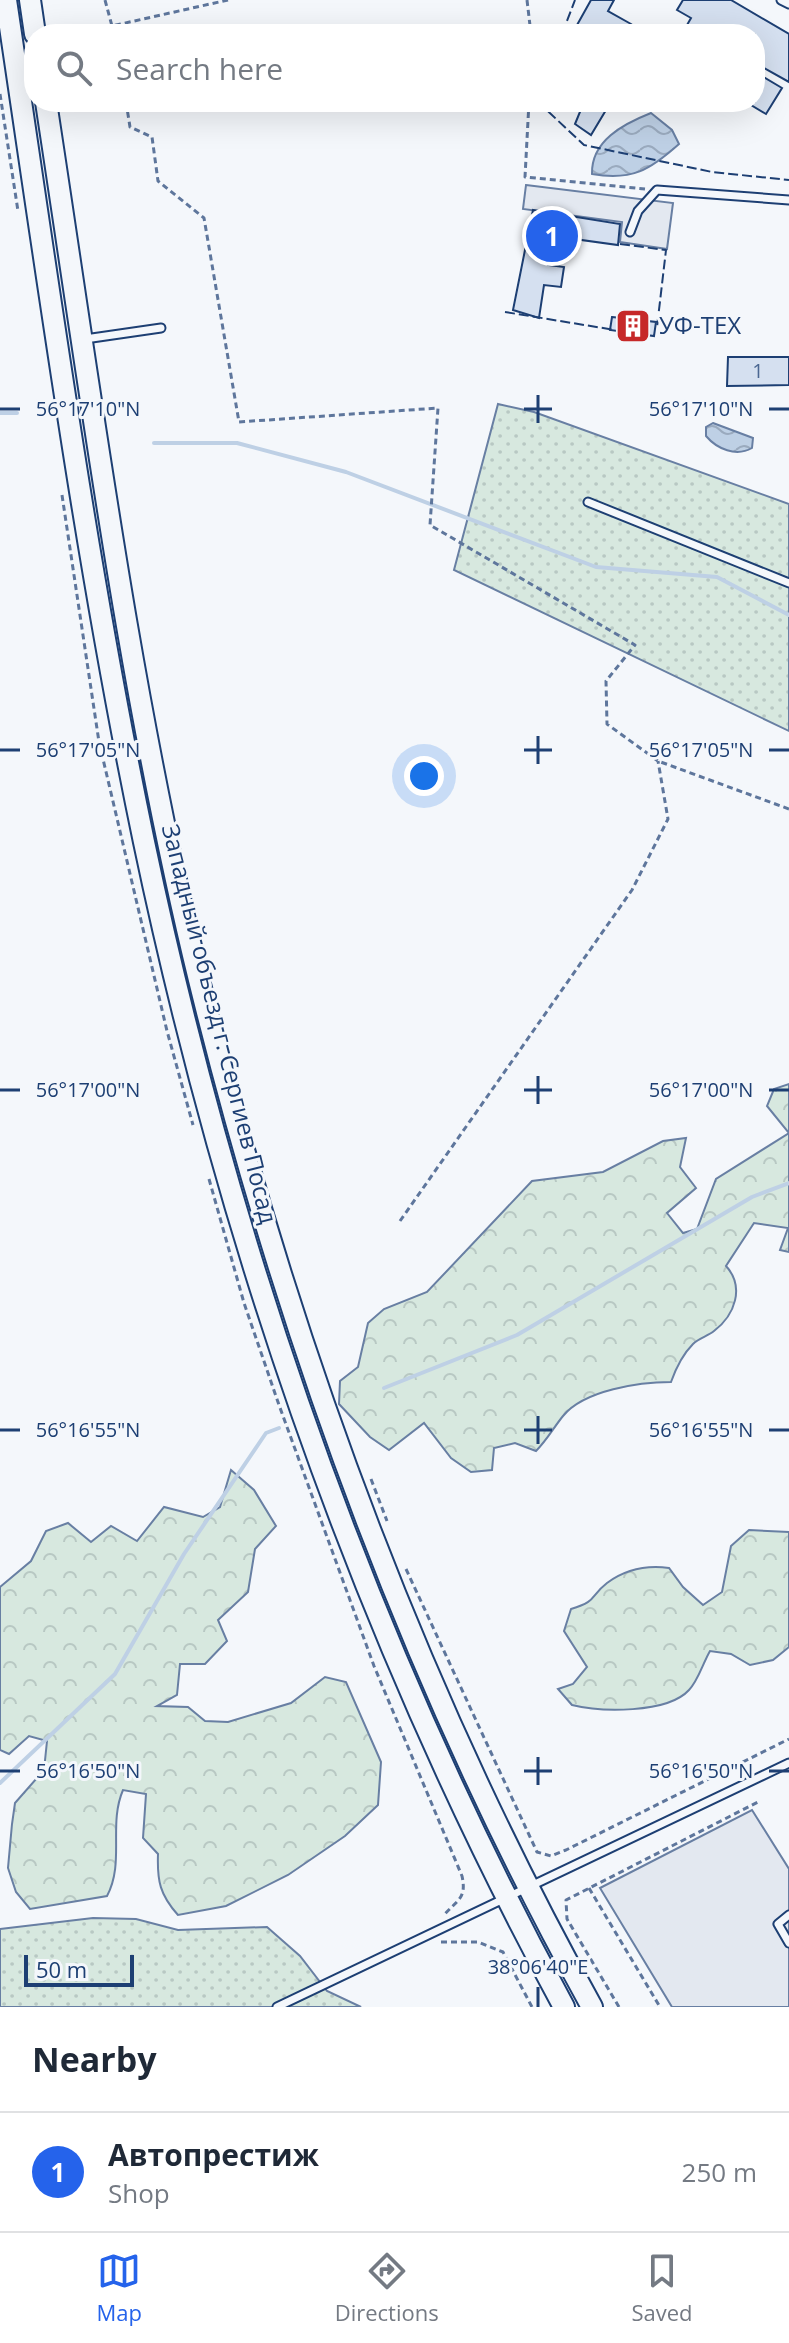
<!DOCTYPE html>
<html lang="en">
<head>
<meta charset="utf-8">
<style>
  :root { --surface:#fff; --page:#f6f6f7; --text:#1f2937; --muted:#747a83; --line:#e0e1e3; --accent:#2563eb }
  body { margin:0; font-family:"Open Sans",sans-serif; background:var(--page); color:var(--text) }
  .scale { position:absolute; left:24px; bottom:20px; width:110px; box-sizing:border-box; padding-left:8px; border:4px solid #1d3f73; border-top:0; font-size:22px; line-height:28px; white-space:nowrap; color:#1d3f73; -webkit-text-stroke:6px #f4f7fb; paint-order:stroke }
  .you { position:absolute; left:424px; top:776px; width:28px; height:28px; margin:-20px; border:6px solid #fff; border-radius:50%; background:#1a73e8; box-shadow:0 0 0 12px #1a73e833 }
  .badge { display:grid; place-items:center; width:52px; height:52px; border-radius:50%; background:var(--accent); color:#fff; font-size:26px; font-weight:700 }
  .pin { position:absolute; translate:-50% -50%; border:4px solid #fff; box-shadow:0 2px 8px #0006 }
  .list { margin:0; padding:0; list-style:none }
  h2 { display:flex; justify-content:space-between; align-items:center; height:104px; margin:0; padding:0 32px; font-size:34px }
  h2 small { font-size:26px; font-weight:400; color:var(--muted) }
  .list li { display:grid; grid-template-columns:52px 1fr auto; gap:24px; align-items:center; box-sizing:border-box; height:120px; padding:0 32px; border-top:2px solid var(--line) }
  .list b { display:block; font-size:30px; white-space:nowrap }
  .list p { margin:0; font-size:26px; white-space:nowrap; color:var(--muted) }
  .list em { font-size:26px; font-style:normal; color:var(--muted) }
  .icon { flex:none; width:44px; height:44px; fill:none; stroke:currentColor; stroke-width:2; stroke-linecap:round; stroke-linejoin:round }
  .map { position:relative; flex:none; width:789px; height:2007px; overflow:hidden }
  .search { position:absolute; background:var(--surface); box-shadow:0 8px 32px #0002; left:24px; right:24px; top:24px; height:88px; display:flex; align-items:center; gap:20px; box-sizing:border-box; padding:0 28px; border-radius:32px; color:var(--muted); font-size:30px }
  .sheet { height:224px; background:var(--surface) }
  nav { display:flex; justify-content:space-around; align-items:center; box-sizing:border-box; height:112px; border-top:2px solid var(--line); background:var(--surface); font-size:22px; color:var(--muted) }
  nav a { display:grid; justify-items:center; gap:4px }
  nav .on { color:var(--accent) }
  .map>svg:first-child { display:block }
  .grass { fill:url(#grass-dots); stroke:#687fa3; stroke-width:2 }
  .forest { fill:url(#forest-crowns); stroke:#687fa3; stroke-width:2 }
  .parking { fill:#e3e8f0; stroke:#687fa3; stroke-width:2 }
  .water { fill:url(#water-waves); stroke:#687fa3; stroke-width:2 }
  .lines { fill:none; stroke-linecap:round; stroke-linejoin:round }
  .stream { stroke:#bed0e5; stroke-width:4 }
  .building { fill:#d5e0f0; stroke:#1d3f73; stroke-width:2 }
  .lane-casing { stroke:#1d3f73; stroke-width:11 }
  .primary-casing { stroke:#1d3f73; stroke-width:24 }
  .path { stroke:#5e769c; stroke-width:3; stroke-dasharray:6 4; stroke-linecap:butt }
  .lane { stroke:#f4f7fb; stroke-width:7 }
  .primary { stroke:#f4f7fb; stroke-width:20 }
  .fence { stroke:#1d3f73; stroke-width:2; stroke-dasharray:10 4; stroke-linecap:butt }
  .ticks { fill:none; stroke:#1d3f73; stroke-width:3 }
  .labels { text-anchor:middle; stroke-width:6; stroke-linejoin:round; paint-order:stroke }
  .number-label { font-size:20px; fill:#4b6792 }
  .poi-label { font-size:24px; fill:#1d3f73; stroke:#f4f7fb; text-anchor:start }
  .street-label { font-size:24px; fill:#1d3f73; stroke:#f4f7fb }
  .ticks-label { font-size:20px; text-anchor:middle; fill:#1d3f73; stroke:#f4f7fb; stroke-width:6; stroke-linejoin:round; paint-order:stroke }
</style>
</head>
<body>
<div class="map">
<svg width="789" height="2007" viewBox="0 0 789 2007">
  <defs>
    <pattern id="grass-dots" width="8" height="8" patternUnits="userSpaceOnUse" patternTransform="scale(2)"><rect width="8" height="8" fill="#d7e8df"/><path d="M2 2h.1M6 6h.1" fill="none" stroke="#b8c8c3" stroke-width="1.8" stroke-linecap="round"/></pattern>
    <pattern id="forest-crowns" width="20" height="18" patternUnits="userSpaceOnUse" patternTransform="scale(2)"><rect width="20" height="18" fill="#d7e8df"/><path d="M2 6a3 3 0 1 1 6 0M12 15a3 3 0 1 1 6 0" fill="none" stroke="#b8c8c3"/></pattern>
    <pattern id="water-waves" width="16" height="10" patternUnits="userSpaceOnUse" patternTransform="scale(2)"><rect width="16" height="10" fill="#bed0e5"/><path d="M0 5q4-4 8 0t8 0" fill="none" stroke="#9aaabe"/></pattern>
  </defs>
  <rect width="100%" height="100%" fill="#f4f7fb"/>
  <g class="grass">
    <polygon points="498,404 534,412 789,504 789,731 454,570"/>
    <polygon points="93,1918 136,1919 178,1930 267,1927 300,1956 327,1991 361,2007 0,2007 0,1929"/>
  </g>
  <g class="forest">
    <path d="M789,1084V1252L780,1250L788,1228L754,1223L726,1266C745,1287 735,1315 714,1331C708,1336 699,1338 693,1344C682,1355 676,1368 671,1382C640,1382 584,1390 563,1416C554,1427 547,1440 536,1451L515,1443L494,1448L492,1470L471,1472L451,1458L424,1423L389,1450L370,1437L339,1404L340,1381L358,1367L368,1323L384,1309L427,1292L532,1181L603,1172L663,1141L686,1138L680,1167L696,1188L667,1213L683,1233L697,1229L716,1179L789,1133L767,1106L774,1089Z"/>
    <path d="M231,1470L254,1490L276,1526L255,1549L248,1592L218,1620L227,1641L205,1664H180L177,1695L157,1706L188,1707L205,1721L228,1722L291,1703L325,1677L346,1682L381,1762L378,1805L345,1836L288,1875L226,1906L178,1915C160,1895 157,1881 158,1854L143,1838L146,1794L123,1790C108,1825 125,1862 107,1896L30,1909L16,1892L8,1868L12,1824L15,1803L44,1770L47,1741L29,1736L9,1754L0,1750V1587L31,1561L46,1531L68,1523L91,1542L111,1526L137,1541L164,1507L203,1517L220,1507Z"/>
    <path d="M749,1530L789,1532V1647L773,1660L750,1665L731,1654L710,1651C703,1663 698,1681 689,1690C667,1714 600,1712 572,1705L558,1689L573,1684L587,1667L564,1631L571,1609C598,1601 589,1597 607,1583C626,1569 647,1565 669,1568L683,1587L703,1605L722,1592L731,1546Z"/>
  </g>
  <g class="parking">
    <polygon points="526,185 673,203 667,249 620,242 622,222 523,209"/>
    <polygon points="752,1810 789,1869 789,2007 672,2007 600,1888"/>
  </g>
  <g class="water">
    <path d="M651,113L672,130L679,144C650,170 632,181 592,174C591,141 623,124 651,113Z"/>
    <path d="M713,423L753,438L752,448C736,457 717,449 706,436V427Z"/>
  </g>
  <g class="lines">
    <g class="stream">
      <polyline points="0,413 17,413"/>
      <polyline points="154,443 237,443 346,472 596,567 717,577 789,615"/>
      <polyline points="384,1388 517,1335 752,1197 789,1183"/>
      <polyline points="0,1783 115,1674 184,1554 266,1433 279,1428"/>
    </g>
  </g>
  <g class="building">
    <polygon points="591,0 614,0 608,11 631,24 625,34 572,34"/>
    <polygon points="683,0 731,0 789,34 789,82 755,63 755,34 704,34 687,25 691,18 677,10"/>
    <polygon points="755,72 782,88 766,114 746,102 755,102"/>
    <polygon points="584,102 609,105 591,135 575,124"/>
    <polygon points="533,210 620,224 618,245 552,236 548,265 564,267 561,287 544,285 539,318 513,310"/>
    <polygon points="612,317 656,322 654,336 610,330"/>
    <polygon points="728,357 789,357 789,385 727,386"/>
  </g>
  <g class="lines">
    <g class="lane-casing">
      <g id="lane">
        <polyline points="781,0 789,4"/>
        <polyline points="630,232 638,211 657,190 789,200"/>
        <polyline points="85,339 161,328"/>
        <polyline points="588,502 789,583"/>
        <polyline points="789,1915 778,1924 789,1943"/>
        <polyline points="277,2007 789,1763"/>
      </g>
    </g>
    <g class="primary-casing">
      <g id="primary">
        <path d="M6,0C48,281 86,564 144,842C229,1247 366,1643 564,2007"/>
        <polyline points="30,0 35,34"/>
        <path d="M46,102C91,395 129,692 199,980C287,1338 413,1685 592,2007"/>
      </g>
    </g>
    <g class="path">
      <polyline points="105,0 112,26 228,0"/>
      <polyline points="527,0 531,34"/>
      <polyline points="0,94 18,211"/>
      <polyline points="126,102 130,127 152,137 158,181 204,218 239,422 438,408 430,525 635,645 606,681 607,724 658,761 789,809"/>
      <polyline points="529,102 525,177 645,189"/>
      <polyline points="62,495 99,742 167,1031 193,1125"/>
      <path d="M209,1179L244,1303L279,1405L374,1666L462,1876C467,1899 457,1900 443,1916"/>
      <polyline points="400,1221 632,890 668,819 658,761"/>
      <polyline points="371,1479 387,1521"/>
      <polyline points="406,1569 537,1852 551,1856 566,1850 789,1739"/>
      <polyline points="589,1888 660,2007"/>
      <polyline points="441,1942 478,1942 503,1952 532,2007"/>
      <polyline points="619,2007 567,1919 566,1900 758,1802"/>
    </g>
    <use href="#lane" class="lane"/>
    <use href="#primary" class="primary"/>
    <g class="fence">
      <polyline points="562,34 575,0"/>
      <polyline points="538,102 584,145 712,172 789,180"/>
      <polyline points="620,244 666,250 657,327"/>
      <polyline points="505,312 615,330"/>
    </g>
  </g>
  <path class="ticks" d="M538,395V423M0,409H20M524,409H552M769,409H789M538,736V764M0,750H20M524,750H552M769,750H789M538,1076V1104M0,1090H20M524,1090H552M769,1090H789M538,1416V1444M0,1430H20M524,1430H552M769,1430H789M538,1757V1785M0,1771H20M524,1771H552M769,1771H789M538,1987V2007"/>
  <defs>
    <g id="building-square" transform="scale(1.8)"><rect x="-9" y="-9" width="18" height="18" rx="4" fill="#c62828" stroke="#f4f7fb"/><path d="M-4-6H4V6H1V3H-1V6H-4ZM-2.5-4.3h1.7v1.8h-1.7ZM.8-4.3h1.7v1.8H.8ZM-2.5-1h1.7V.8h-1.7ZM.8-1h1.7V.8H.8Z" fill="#fff"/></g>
  </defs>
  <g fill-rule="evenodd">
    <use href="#building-square" x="633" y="326"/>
  </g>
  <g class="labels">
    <g class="number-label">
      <text x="758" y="378">1</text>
    </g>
    <g class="poi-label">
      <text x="659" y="334">УФ-ТЕХ</text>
    </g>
    <g class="street-label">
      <text transform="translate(219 1024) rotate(76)" y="8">Западный объезд г. Сергиев Посад</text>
    </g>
  </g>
  <g class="ticks-label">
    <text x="88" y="416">56°17'10"N</text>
    <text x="701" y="416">56°17'10"N</text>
    <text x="88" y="757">56°17'05"N</text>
    <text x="701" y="757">56°17'05"N</text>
    <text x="88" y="1097">56°17'00"N</text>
    <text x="701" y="1097">56°17'00"N</text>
    <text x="88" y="1437">56°16'55"N</text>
    <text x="701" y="1437">56°16'55"N</text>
    <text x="88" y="1778">56°16'50"N</text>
    <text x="701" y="1778">56°16'50"N</text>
    <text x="538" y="1974">38°06'40"E</text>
  </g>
</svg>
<div class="scale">50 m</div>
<div class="you"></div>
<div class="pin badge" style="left:552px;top:236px">1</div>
<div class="search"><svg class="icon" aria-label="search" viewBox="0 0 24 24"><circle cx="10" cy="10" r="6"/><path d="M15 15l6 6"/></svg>Search here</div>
</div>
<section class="sheet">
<h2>Nearby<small></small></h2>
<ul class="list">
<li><span class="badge">1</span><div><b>Автопрестиж</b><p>Shop</p></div><em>250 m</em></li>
</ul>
</section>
<nav>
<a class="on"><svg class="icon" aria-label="map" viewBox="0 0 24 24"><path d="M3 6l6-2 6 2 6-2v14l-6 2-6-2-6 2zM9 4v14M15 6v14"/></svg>Map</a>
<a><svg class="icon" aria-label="directions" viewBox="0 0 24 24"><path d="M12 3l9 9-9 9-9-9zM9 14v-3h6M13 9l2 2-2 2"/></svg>Directions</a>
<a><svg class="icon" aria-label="saved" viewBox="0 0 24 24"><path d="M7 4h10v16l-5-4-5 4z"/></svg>Saved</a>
</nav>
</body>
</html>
